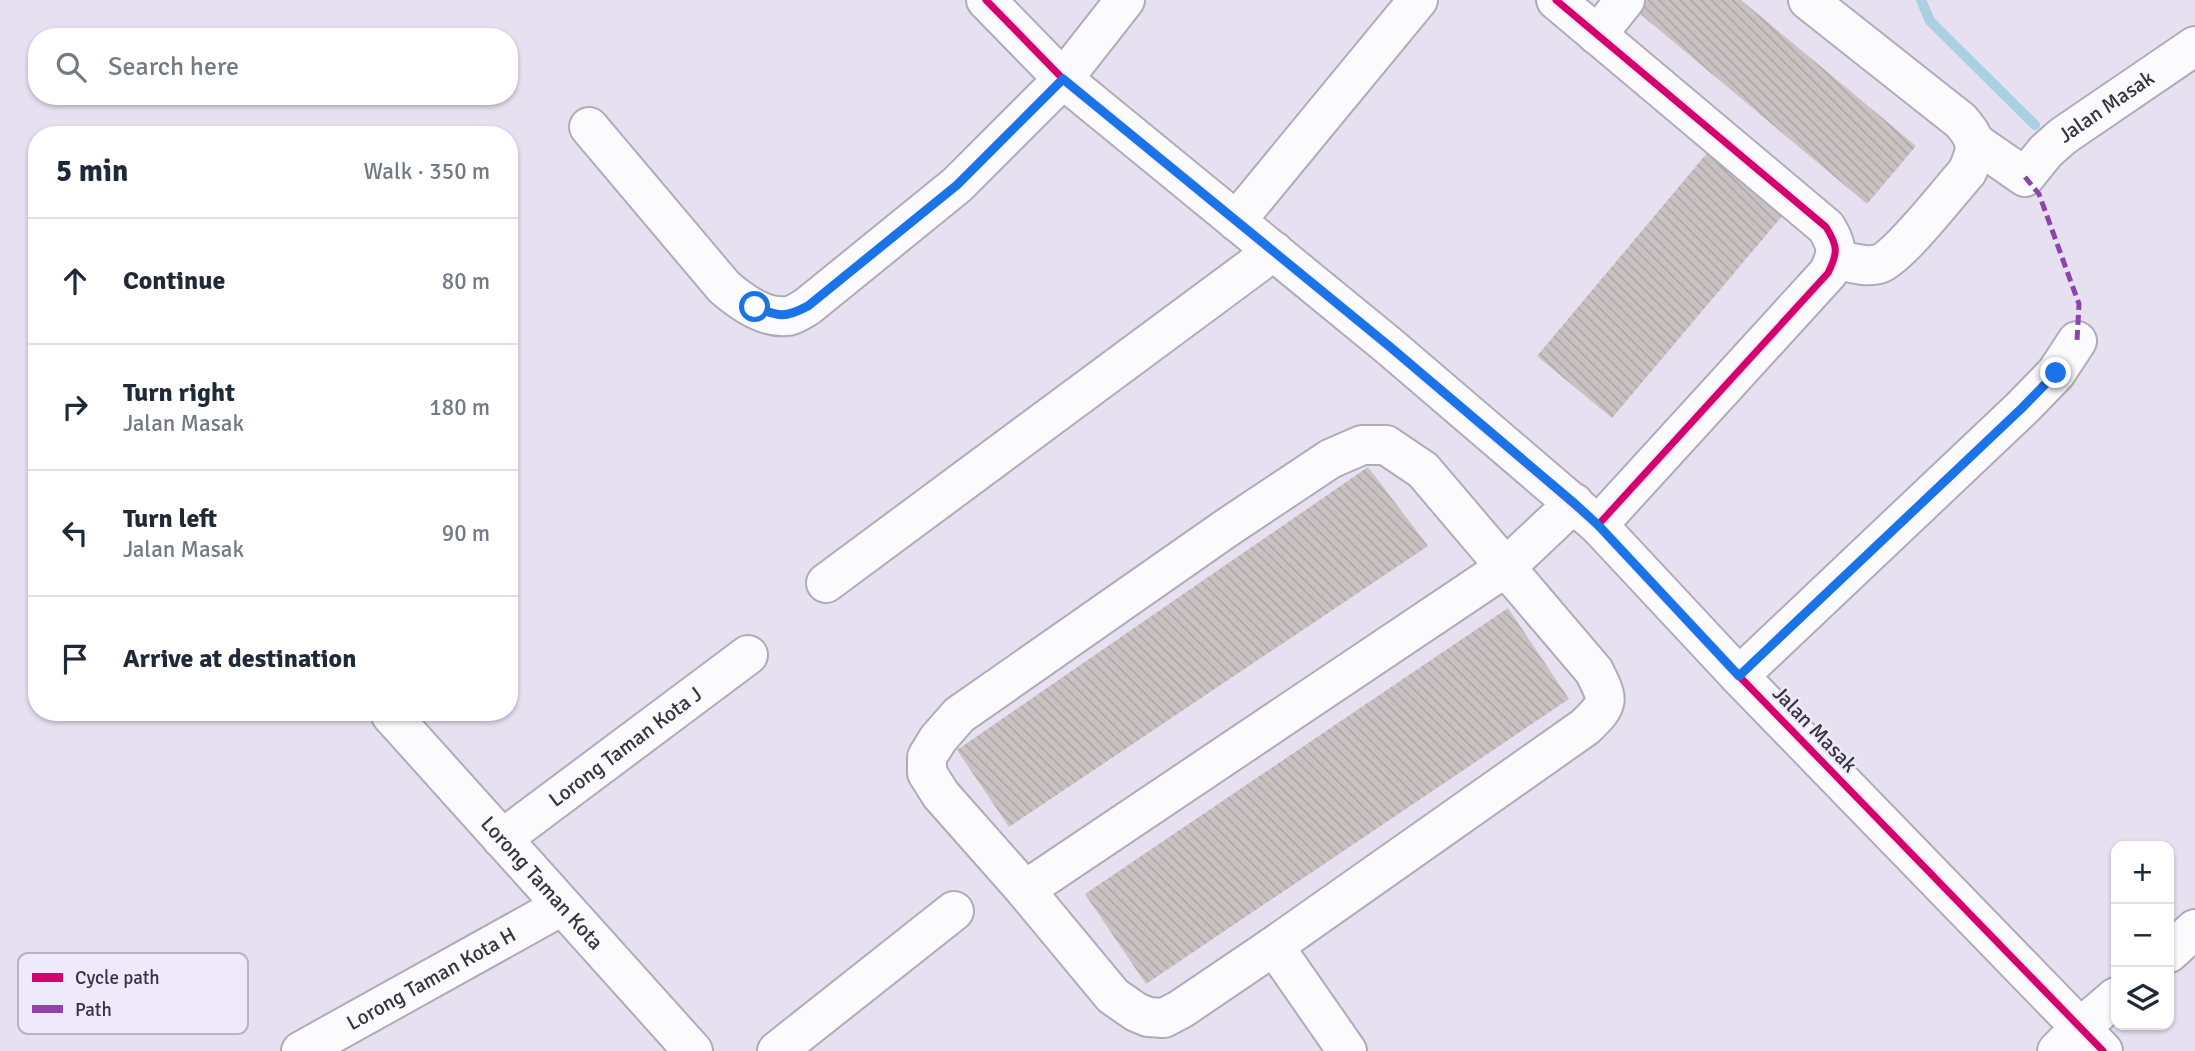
<!DOCTYPE html>
<html lang="en">
<head>
<meta charset="utf-8">
<style>
  :root { --surface:#fff; --page:#f6f6f7; --text:#1f2937; --muted:#747a83; --line:#e0e1e3 }
  body { margin:0; font-family:Signika,sans-serif; background:var(--page); color:var(--text) }
  .controls { position:absolute; right:21px; bottom:21px; display:grid; overflow:hidden; border-radius:14px; box-shadow:0 2px 5px #0004 }
  .controls button { width:63px; height:63px; display:grid; place-items:center; padding:0; border:0; border-bottom:2px solid var(--line); background:var(--surface); color:var(--text); font:35px sans-serif }
  .stop { position:absolute; width:21px; height:21px; margin:-16px; border:5px solid #1a73e8; border-radius:50%; background:#fff }
  .stop.end { background:#1a73e8; border-color:#fff; box-shadow:0 2px 7px #0008 }
  .list { margin:0; padding:0; list-style:none }
  h2 { display:flex; justify-content:space-between; align-items:center; height:91px; margin:0; padding:0 28px; font-size:30px }
  h2 small { font-size:23px; font-weight:400; color:var(--muted) }
  .list li { display:grid; grid-template-columns:46px 1fr auto; gap:21px; align-items:center; box-sizing:border-box; height:126px; padding:0 28px; border-top:2px solid var(--line) }
  .list b { display:block; font-size:26px; white-space:nowrap }
  .list p { margin:0; font-size:23px; white-space:nowrap; color:var(--muted) }
  .list em { font-size:23px; font-style:normal; color:var(--muted) }
  .icon { flex:none; width:38px; height:38px; fill:none; stroke:currentColor; stroke-width:2; stroke-linecap:round; stroke-linejoin:round }
  .map { position:relative; flex:none; width:2195px; height:1051px; overflow:hidden }
  .search { position:absolute; background:var(--surface); box-shadow:0 2px 5px #0004; left:28px; top:28px; width:490px; height:77px; display:flex; align-items:center; gap:18px; box-sizing:border-box; padding:0 24px; border-radius:28px; color:var(--muted); font-size:26px }
  .panel { position:absolute; background:var(--surface); box-shadow:0 2px 5px #0004; left:28px; top:126px; width:490px; height:595px; border-radius:28px }
  .map>svg:first-child { display:block }
  .lines { fill:none; stroke-linecap:round; stroke-linejoin:round }
  .stream { stroke:#aad0e1; stroke-width:10 }
  .building { fill:url(#building-back-hatch) }
  .minor-casing { stroke:#b0abb8; stroke-width:42 }
  .minor { stroke:#fbfafd; stroke-width:38 }
  .quiet { stroke:#8e44ad; stroke-width:5; stroke-dasharray:10 5; stroke-linecap:butt }
  .cycleway-casing { stroke:#efe9fc; stroke-width:11 }
  .cycleway { stroke:#d6006c; stroke-width:7 }
  .route { stroke:#1a73e8; stroke-width:9 }
  .labels { text-anchor:middle; stroke-width:5; stroke-linejoin:round; paint-order:stroke }
  .street-label { font-size:21px; fill:#37333f; stroke:#efe9fc }
  .key { fill:#efe9fc; stroke:#b8b2c3; stroke-width:2 }
  .key-label { font-size:19px; fill:#37333f }
</style>
</head>
<body>
<div class="map">
<svg width="2195" height="1051" viewBox="0 0 2195 1051">
  <defs>
    <pattern id="building-back-hatch" width="6" height="6" patternUnits="userSpaceOnUse" patternTransform="scale(1.75)"><rect width="6" height="6" fill="#cac2c2"/><path d="M-1 5l2 2M0 0l6 6M5-1l2 2" fill="none" stroke="#aea7a8"/></pattern>
  </defs>
  <rect width="100%" height="100%" fill="#e6e0f1"/>
  <g class="lines">
    <polyline class="stream" points="1921,0 1930,21 2035,125"/>
  </g>
  <g class="building">
    <polygon points="1638,0 1741,0 1916,146 1867,204 1632,7"/>
    <polygon points="1713,146 1788,209 1612,418 1537,356"/>
    <polygon points="1368,467 1428,546 1009,827 957,750"/>
    <polygon points="1508,608 1569,699 1146,984 1085,894"/>
  </g>
  <g class="lines">
    <g class="minor-casing">
      <g id="minor">
        <polyline points="986,0 1063,79 1389,346 1598,525 1739,676 2103,1051"/>
        <path d="M1556,0L1826,227C1838,246 1838,253 1828,273L1598,525"/>
        <path d="M1808,0L1961,121C1978,141 1978,148 1967,172C1949,192 1900,256 1879,264C1865,268 1849,262 1835,259"/>
        <polyline points="1597,35 1625,0"/>
        <path d="M589,127L724,287C740,301 765,319 788,316C795,315 803,309 808,306L957,185L1063,79L1125,0"/>
        <path id="s1" d="M1976,143L2025,177L2046,151L2063,136L2195,46"/>
        <polyline points="1236,221 1418,0"/>
        <path d="M1362,445H1386L1423,470L1594,671C1609,701 1610,703 1585,727L1274,946L1181,1009L1164,1018L1148,1017L1136,1012L1113,996L1025,890L941,795L927,773V757L938,739L959,715L1228,527L1330,459Z"/>
        <polyline points="826,583 1274,251"/>
        <polyline points="1739,676 2022,408 2056,373 2077,341"/>
        <path id="s2" d="M391,715L693,1051"/>
        <path id="s3" d="M502,839L748,655"/>
        <polyline points="1025,890 1506,567 1574,503"/>
        <polyline points="1274,946 1347,1051"/>
        <polyline points="2169,953 2195,929"/>
        <path id="s4" d="M301,1051L562,906"/>
        <polyline points="777,1051 954,911"/>
        <polyline points="2057,1051 2080,1028 2116,997"/>
      </g>
    </g>
    <use href="#minor" class="minor"/>
    <polyline class="quiet" points="2025,177 2039,194 2079,304 2077,341"/>
    <g class="cycleway-casing">
      <g id="cycleway">
        <polyline points="986,0 1063,79 1389,346 1598,525 1739,676 2103,1051"/>
        <path d="M1556,0L1826,227C1838,246 1838,253 1828,273L1598,525"/>
      </g>
    </g>
    <use href="#cycleway" class="cycleway"/>
  </g>
  <g class="lines">
    <path class="route" d="M755,307C780,317 785,318 808,306L957,185L1063,79L1389,346L1574,503L1598,525L1739,676L2022,408L2056,373"/>
  </g>
  <g class="labels">
    <g class="street-label">
      <text dy="7" stroke="none"><textPath href="#s1" startOffset="168">Jalan Masak</textPath></text>
      <text transform="translate(1815 729) rotate(46)" y="7">Jalan Masak</text>
      <text dy="7" stroke="none"><textPath href="#s3" startOffset="154">Lorong Taman Kota J</textPath></text>
      <text dy="7" stroke="none"><textPath href="#s2" startOffset="226">Lorong Taman Kota</textPath></text>
      <text dy="7" stroke="none"><textPath href="#s4" startOffset="149">Lorong Taman Kota H</textPath></text>
    </g>
  </g>
  <rect x="18" y="953" width="230" height="81" rx="10" class="key"/>
  <rect x="32" y="973" width="31" height="9" fill="#d6006c"/>
  <rect x="32" y="1005" width="31" height="8" fill="#8e44ad"/>
  <g class="key-label">
    <text x="75" y="984">Cycle path</text>
    <text x="75" y="1016">Path</text>
  </g>
</svg>
<div class="controls">
<button>+</button>
<button>−</button>
<button><svg class="icon" aria-label="layers" viewBox="0 0 24 24"><path d="M12 4l9 5-9 5-9-5zM3 14l9 5 9-5"/></svg></button>
</div>
<div class="stop" style="left:755px;top:307px"></div>
<div class="stop end" style="left:2056px;top:373px"></div>
<div class="search"><svg class="icon" aria-label="search" viewBox="0 0 24 24"><circle cx="10" cy="10" r="6"/><path d="M15 15l6 6"/></svg>Search here</div>
<section class="panel">
<h2>5 min<small>Walk · 350 m</small></h2>
<ul class="list">
<li><svg class="icon" aria-label="ahead" viewBox="0 0 24 24"><path d="M12 20V5M6 11l6-6 6 6"/></svg><div><b>Continue</b></div><em>80 m</em></li>
<li><svg class="icon" aria-label="right" viewBox="0 0 24 24"><path d="M7 20v-9h11M14 6l5 5-5 5"/></svg><div><b>Turn right</b><p>Jalan Masak</p></div><em>180 m</em></li>
<li><svg class="icon" aria-label="left" viewBox="0 0 24 24"><path d="M17 20v-9H6M10 6l-5 5 5 5"/></svg><div><b>Turn left</b><p>Jalan Masak</p></div><em>90 m</em></li>
<li><svg class="icon" aria-label="arrive" viewBox="0 0 24 24"><path d="M6 21V4h12l-3 4 3 4H6"/></svg><div><b>Arrive at destination</b></div></li>
</ul>
</section>
</div>
</body>
</html>
